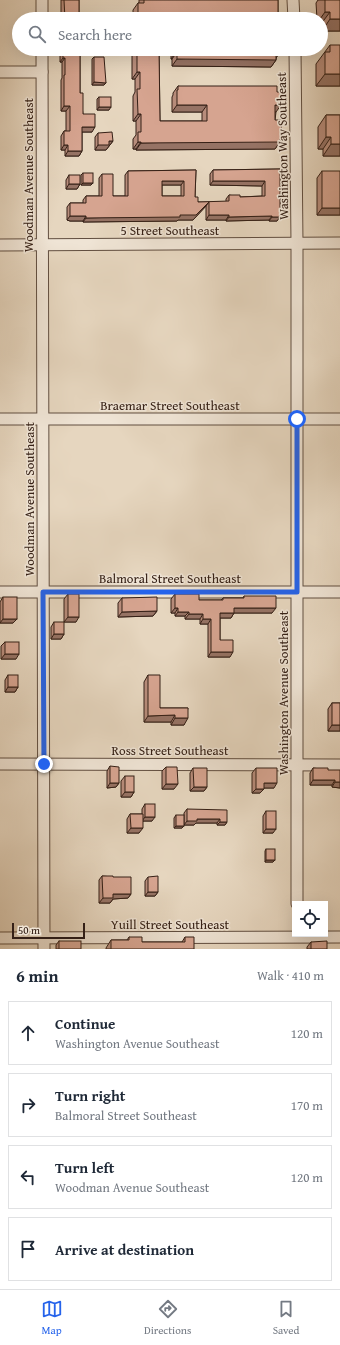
<!DOCTYPE html>
<html lang="en">
<head>
<meta charset="utf-8">
<style>
  :root { --surface:#fff; --page:#f2f2f3; --text:#1f2937; --muted:#747a83; --line:#e0e1e3; --accent:#2563eb }
  body { margin:0; font-family:"Gentium Book Plus",serif; background:var(--page); color:var(--text) }
  .controls { position:absolute; right:12px; bottom:12px; display:grid; overflow:hidden; border-radius:0px; box-shadow:0 4px 16px #0002 }
  .controls button { width:36px; height:36px; display:grid; place-items:center; padding:0; border:0; border-bottom:1px solid var(--line); background:var(--surface); color:var(--text); font:20px sans-serif }
  .scale { position:absolute; left:12px; bottom:10px; width:73px; box-sizing:border-box; padding-left:4px; border:2px solid #352016; border-top:0; font-size:11px; line-height:14px; white-space:nowrap; color:#352016; -webkit-text-stroke:3px #efe4d5; paint-order:stroke }
  .stop { position:absolute; width:12px; height:12px; margin:-9px; border:3px solid #2563eb; border-radius:50%; background:#fff }
  .stop.end { background:#2563eb; border-color:#fff; box-shadow:0 1px 4px #0008 }
  .list { margin:0; padding:0; list-style:none }
  h2 { display:flex; justify-content:space-between; align-items:center; height:52px; margin:0; padding:0 16px; font-size:17px }
  h2 small { font-size:13px; font-weight:400; color:var(--muted) }
  .list li { display:grid; grid-template-columns:26px 1fr auto; gap:12px; align-items:center; box-sizing:border-box; height:64px; margin:0 8px 8px; padding:0 8px; border:1px solid var(--line); border-radius:0px }
  .list b { display:block; font-size:15px; white-space:nowrap }
  .list p { margin:0; font-size:13px; white-space:nowrap; color:var(--muted) }
  .list em { font-size:13px; font-style:normal; color:var(--muted) }
  .icon { flex:none; width:22px; height:22px; fill:none; stroke:currentColor; stroke-width:2; stroke-linecap:round; stroke-linejoin:round }
  .map { position:relative; flex:none; width:340px; height:949px; overflow:hidden }
  .search { position:absolute; background:var(--surface); box-shadow:0 4px 16px #0002; left:12px; right:12px; top:12px; height:44px; display:flex; align-items:center; gap:10px; box-sizing:border-box; padding:0 14px; border-radius:22px; color:var(--muted); font-size:15px }
  .sheet { height:340px; background:var(--surface) }
  nav { display:flex; justify-content:space-around; align-items:center; box-sizing:border-box; height:56px; border-top:1px solid var(--line); background:var(--surface); font-size:11px; color:var(--muted) }
  nav a { display:grid; justify-items:center; gap:2px }
  nav .on { color:var(--accent) }
  .map>svg:first-child { display:block }
  .lines { fill:none; stroke-linecap:round; stroke-linejoin:round }
  .minor-casing { stroke:#614e40; stroke-width:13 }
  .minor { stroke:#efe4d5; stroke-width:11 }
  .wall { fill:#b88d7c; stroke:#352016; fill-rule:evenodd }
  .shaded-wall { fill:#967365; stroke:#352016 }
  .building { fill:#d6a490; stroke:#352016; fill-rule:evenodd }
  .route { stroke:#2563eb; stroke-width:5 }
  .labels { text-anchor:middle; stroke-width:3; stroke-linejoin:round; paint-order:stroke }
  .street-label { font-size:13px; fill:#352016; stroke:#efe4d5 }
</style>
</head>
<body>
<div class="map">
<svg width="340" height="949" viewBox="0 0 340 949">
  <rect width="100%" height="100%" fill="#e6d6bf"/>
  <filter id="stains"><feTurbulence type="fractalNoise" baseFrequency=".005" numOctaves="4"/><feColorMatrix values="0 0 0 0 .2 0 0 0 0 .09 0 0 0 0 .02 0 0 0 .5 -.17"/></filter>
  <radialGradient id="worn" r=".72"><stop offset=".6" stop-color="#630" stop-opacity="0"/><stop offset="1" stop-color="#630" stop-opacity=".3"/></radialGradient>
  <g class="lines">
    <g class="minor-casing">
      <g id="minor">
        <polyline points="42,0 42,19"/>
        <polyline points="293,0 294,19"/>
        <polyline points="42,49 44,949"/>
        <polyline points="295,49 297,243 297,904"/>
        <polyline points="0,72 42,72"/>
        <polyline points="0,245 340,243"/>
        <polyline points="0,419 340,419"/>
        <polyline points="0,592 340,592"/>
        <polyline points="0,764 340,765"/>
        <polyline points="0,938 340,937"/>
      </g>
    </g>
    <use href="#minor" class="minor"/>
  </g>
  <g class="wall">
    <rect x="61" y="0" width="18" height="19"/>
    <polygon points="139,0 278,0 278,19 133,19 133,10 138,3 139,3"/>
    <polygon points="318,0 340,0 340,31 322,31 321,19 317,19 316,3"/>
    <polygon points="330,45 340,86 316,86 316,64"/>
    <polygon points="60,49 80,49 80,93 83,114 92,132 82,132 82,151 79,156 65,156 65,150 61,150 61,136 64,131 66,131 66,111 61,111 61,80 62,78 62,62 60,62"/>
    <polygon points="132,49 159,49 160,121 202,121 202,112 172,112 172,97 173,95 173,93 178,86 276,112 275,120 282,139 275,149 136,150 136,149 133,149 133,139 136,135 136,121 133,121 133,96 135,92 135,79 132,79"/>
    <polygon points="171,49 279,49 279,53 276,58 276,60 271,67 172,66 172,59 171,59"/>
    <polygon points="94,57 106,83 104,85 92,85 92,59"/>
    <polygon points="99,97 109,110 97,110 97,99"/>
    <polygon points="326,115 340,115 340,156 323,156 323,149 318,149 318,127"/>
    <polygon points="98,133 113,141 106,150 95,150 95,137"/>
    <path d="M280,169V217L277,221H269V220L226,221V220H206V206L193,220H178L177,221L83,222V221H70L67,220V207L70,203H83V200L86,196H99V178L102,174L113,196H125V175L128,171L196,170L195,197L198,202H226V199L229,195L240,197L262,196V186L210,185V174L213,170ZM162,185H181V196H162Z"/>
    <polygon points="322,171 340,215 317,215 317,178"/>
    <polygon points="83,173 93,183 91,185 81,185 81,175"/>
    <polygon points="69,175 80,184 77,189 66,189 66,180"/>
    <polygon points="68,594 76,622 64,622 64,599"/>
    <polygon points="175,594 199,600 221,600 223,598 243,598 244,596 272,613 234,613 231,618 220,618 220,640 230,657 208,657 208,624 200,624 200,619 185,619 185,616 175,616 175,613 171,613 171,599"/>
    <polygon points="3,597 17,619 13,623 0,623 0,602"/>
    <polygon points="122,598 157,611 153,616 118,617 118,603"/>
    <polygon points="54,622 64,634 61,639 51,639 51,627"/>
    <polygon points="5,642 16,659 1,659 1,646"/>
    <polygon points="8,675 18,687 15,692 5,692 5,680"/>
    <polygon points="148,675 160,708 188,708 184,725 171,725 171,722 144,722 144,682"/>
    <polygon points="332,703 340,703 340,731 328,731 328,709"/>
    <polygon points="110,766 119,783 116,787 107,788 107,771"/>
    <polygon points="166,767 174,789 162,789 162,771"/>
    <polygon points="193,768 207,787 204,791 190,791 190,773"/>
    <polygon points="256,768 274,788 264,788 260,793 252,793 252,773"/>
    <polygon points="313,768 328,770 340,788 332,787 332,785 310,785 310,773"/>
    <polygon points="125,776 134,792 131,797 121,797 121,781"/>
    <polygon points="145,804 152,821 143,821 139,833 127,833 127,819 130,814 142,814 142,809"/>
    <polygon points="187,809 227,822 225,825 217,825 217,823 196,823 194,825 184,825 184,813"/>
    <polygon points="266,811 273,833 263,833 263,816"/>
    <polygon points="176,815 184,826 182,828 174,828 174,818"/>
    <polygon points="266,849 275,860 273,862 265,862 265,851"/>
    <polygon points="102,876 113,877 131,894 128,898 113,899 110,903 99,903 99,880"/>
    <polygon points="148,877 158,892 155,896 145,896 145,881"/>
    <polygon points="129,937 142,942 182,942 185,937 194,949 106,949 106,948 111,940 127,940"/>
    <polygon points="59,941 81,949 56,949 56,945"/>
    <polygon points="311,942 327,949 307,949 307,947"/>
  </g>
  <g class="shaded-wall">
    <polygon points="325,12 330,12 321,24 321,19 320,19"/>
    <polygon points="138,15 144,15 141,19 135,19"/>
    <polygon points="330,19 340,19 340,31 322,31"/>
    <polygon points="176,52 177,52 172,59 171,59"/>
    <polygon points="279,53 275,60 276,60 271,67 172,66 177,59"/>
    <polygon points="63,58 65,58 62,62 60,62"/>
    <polygon points="137,72 140,72 135,79 132,79"/>
    <polygon points="325,74 340,74 340,86 316,86"/>
    <polygon points="94,82 106,83 104,85 92,85"/>
    <polygon points="177,105 207,105 202,112 172,112"/>
    <polygon points="275,105 281,105 276,112 270,112"/>
    <polygon points="64,106 70,106 66,111 61,111"/>
    <polygon points="99,107 111,107 109,110 97,110"/>
    <polygon points="138,114 141,114 136,121 133,121"/>
    <polygon points="82,127 95,127 92,132 79,132"/>
    <polygon points="326,137 331,137 323,149 318,149"/>
    <polygon points="282,139 275,149 136,150 141,143"/>
    <polygon points="109,141 113,141 106,150 95,150 98,145"/>
    <polygon points="138,142 141,142 136,149 133,149"/>
    <polygon points="331,144 340,144 340,156 323,156"/>
    <polygon points="64,145 68,145 65,150 61,150"/>
    <polygon points="68,151 82,151 79,156 65,156"/>
    <polygon points="162,181 184,181 181,185 159,185"/>
    <polygon points="213,181 265,181 262,186 210,185"/>
    <polygon points="83,183 93,183 91,185 81,185"/>
    <polygon points="69,184 80,184 77,189 66,189"/>
    <polygon points="209,202 206,206 193,220 178,220 177,221 83,222 86,218 180,215"/>
    <polygon points="322,208 340,208 340,215 317,215"/>
    <polygon points="209,215 229,215 226,220 206,220"/>
    <polygon points="70,216 86,216 83,221 70,221 67,220"/>
    <polygon points="272,216 269,220 226,221 229,217"/>
    <polygon points="272,217 280,217 277,221 269,221"/>
    <polygon points="175,608 178,608 175,613 171,613"/>
    <polygon points="234,608 276,608 272,613 231,613"/>
    <polygon points="157,611 153,616 118,617 122,612"/>
    <polygon points="178,612 189,612 185,616 175,616"/>
    <polygon points="220,613 234,613 231,618 217,618"/>
    <polygon points="189,614 203,614 200,619 185,619"/>
    <polygon points="68,617 79,617 76,622 64,622"/>
    <polygon points="3,619 17,619 13,623 0,623"/>
    <polygon points="203,619 211,619 208,624 200,624"/>
    <polygon points="54,634 64,634 61,639 51,639"/>
    <polygon points="211,652 233,652 230,657 208,657"/>
    <polygon points="5,654 19,654 16,659 1,659"/>
    <polygon points="8,687 18,687 15,692 5,692"/>
    <polygon points="175,715 171,722 144,722 148,716"/>
    <polygon points="175,718 188,718 184,725 171,725"/>
    <polygon points="332,725 340,725 340,731 328,731"/>
    <polygon points="313,780 335,780 332,785 310,785"/>
    <polygon points="335,782 340,782 340,788 332,787"/>
    <polygon points="110,783 119,783 116,787 107,788"/>
    <polygon points="264,783 277,783 274,788 260,788"/>
    <polygon points="166,784 178,784 174,789 162,789"/>
    <polygon points="194,787 207,787 204,791 190,791"/>
    <polygon points="256,789 264,789 260,793 252,793"/>
    <polygon points="125,792 134,792 131,797 121,797"/>
    <polygon points="145,817 155,817 152,821 142,821"/>
    <polygon points="197,819 220,819 217,823 196,823 194,825 184,825 187,821"/>
    <polygon points="220,822 227,822 225,825 217,825"/>
    <polygon points="176,826 184,826 182,828 174,828"/>
    <polygon points="131,828 143,828 139,833 127,833"/>
    <polygon points="266,829 276,829 273,833 263,833"/>
    <polygon points="266,860 275,860 273,862 265,862"/>
    <polygon points="148,892 158,892 155,896 145,896"/>
    <polygon points="113,894 131,894 128,898 113,899 110,903 99,903 103,898"/>
  </g>
  <g class="building">
    <polygon points="64,0 79,0 79,19 65,19"/>
    <polygon points="144,0 278,0 278,19 145,19 145,17 144,17 144,15 138,15 138,3 144,3"/>
    <polygon points="325,0 340,0 340,19 330,19 330,12 325,12"/>
    <polygon points="330,45 340,45 340,74 325,74 325,52 330,52"/>
    <polygon points="63,49 80,49 80,93 83,93 83,114 95,114 95,127 82,127 82,151 68,151 68,145 64,145 64,131 70,131 70,106 64,106 64,75 65,75 65,58 63,58"/>
    <polygon points="137,49 159,49 160,121 207,121 207,105 177,105 177,90 178,90 178,86 277,86 277,92 281,92 281,105 275,105 275,120 281,120 282,139 280,139 280,142 141,143 141,142 138,142 138,132 141,132 141,114 138,114 137,89 140,89 140,72 137,72"/>
    <polygon points="176,49 279,49 279,53 276,53 276,60 177,59 177,52 176,52"/>
    <polygon points="94,57 104,57 106,83 94,82"/>
    <rect x="99" y="97" width="12" height="10"/>
    <polygon points="326,115 340,115 340,144 331,144 331,137 326,137"/>
    <polygon points="112,132 113,141 109,141 109,145 98,145 98,133"/>
    <path d="M280,169V217H272V216L229,217V215H209V202L196,215H180V217L86,218V216H70V203H86V196H102V174H113V196H128V171L196,170L195,197H198V202L229,201V195H240V197L265,196V181H213V170ZM162,181H184V196H162Z"/>
    <rect x="322" y="171" width="18" height="37"/>
    <rect x="83" y="173" width="10" height="10"/>
    <rect x="69" y="175" width="11" height="9"/>
    <rect x="68" y="594" width="11" height="23"/>
    <polygon points="175,594 199,594 199,600 223,600 223,598 244,598 244,596 276,596 276,608 234,608 234,613 220,613 220,640 233,640 233,652 211,652 211,619 203,619 203,614 189,614 189,612 178,612 178,608 175,608"/>
    <rect x="3" y="597" width="14" height="22"/>
    <polygon points="157,597 157,611 122,612 122,598"/>
    <rect x="54" y="622" width="10" height="12"/>
    <rect x="5" y="642" width="14" height="12"/>
    <rect x="8" y="675" width="10" height="12"/>
    <polygon points="148,675 160,675 160,708 188,708 188,718 175,718 175,715 148,716"/>
    <rect x="332" y="703" width="8" height="22"/>
    <polygon points="110,766 119,767 119,783 110,783"/>
    <polygon points="166,767 177,767 178,784 166,784"/>
    <polygon points="193,768 207,768 207,787 194,787"/>
    <polygon points="256,768 277,768 277,783 264,783 264,789 256,789"/>
    <polygon points="313,768 328,768 328,770 340,770 340,782 335,782 335,780 313,780"/>
    <rect x="125" y="776" width="9" height="16"/>
    <rect x="145" y="804" width="10" height="13"/>
    <polygon points="187,809 227,810 227,822 220,822 220,819 197,819 197,821 187,821"/>
    <rect x="266" y="811" width="10" height="18"/>
    <polygon points="130,814 143,814 143,828 131,828"/>
    <rect x="176" y="815" width="8" height="11"/>
    <rect x="266" y="849" width="9" height="11"/>
    <polygon points="102,876 113,876 113,877 131,877 131,894 113,894 113,898 103,898"/>
    <polygon points="158,876 158,892 148,892 148,877"/>
    <polygon points="129,937 142,937 142,942 185,942 185,937 194,937 194,949 111,949 111,940 129,940"/>
    <rect x="59" y="941" width="22" height="8"/>
    <polygon points="327,941 327,949 311,949 311,942"/>
  </g>
  <g class="lines">
    <polyline class="route" points="44,764 43,592 297,592 297,419"/>
  </g>
  <g class="labels">
    <g class="street-label">
      <text transform="translate(282 146) rotate(-91)" y="5">Washington Way Southeast</text>
      <text transform="translate(28 175) rotate(-90)" y="5">Woodman Avenue Southeast</text>
      <text x="170" y="235">5 Street Southeast</text>
      <text x="170" y="410">Braemar Street Southeast</text>
      <text transform="translate(29 499) rotate(-90)" y="5">Woodman Avenue Southeast</text>
      <text x="170" y="583">Balmoral Street Southeast</text>
      <text transform="translate(283 693) rotate(-90)" y="5">Washington Avenue Southeast</text>
      <text x="170" y="755">Ross Street Southeast</text>
      <text x="170" y="929">Yuill Street Southeast</text>
    </g>
  </g>
  <rect width="100%" height="100%" filter="url(#stains)"/>
  <rect width="100%" height="100%" fill="url(#worn)"/>
</svg>
<div class="controls">
<button><svg class="icon" aria-label="locate" viewBox="0 0 24 24"><circle cx="12" cy="12" r="6"/><path d="M12 2v4M12 18v4M2 12h4M18 12h4"/></svg></button>
</div>
<div class="scale">50 m</div>
<div class="stop" style="left:297px;top:419px"></div>
<div class="stop end" style="left:44px;top:764px"></div>
<div class="search"><svg class="icon" aria-label="search" viewBox="0 0 24 24"><circle cx="10" cy="10" r="6"/><path d="M15 15l6 6"/></svg>Search here</div>
</div>
<section class="sheet">
<h2>6 min<small>Walk · 410 m</small></h2>
<ul class="list">
<li><svg class="icon" aria-label="ahead" viewBox="0 0 24 24"><path d="M12 20V5M6 11l6-6 6 6"/></svg><div><b>Continue</b><p>Washington Avenue Southeast</p></div><em>120 m</em></li>
<li><svg class="icon" aria-label="right" viewBox="0 0 24 24"><path d="M7 20v-9h11M14 6l5 5-5 5"/></svg><div><b>Turn right</b><p>Balmoral Street Southeast</p></div><em>170 m</em></li>
<li><svg class="icon" aria-label="left" viewBox="0 0 24 24"><path d="M17 20v-9H6M10 6l-5 5 5 5"/></svg><div><b>Turn left</b><p>Woodman Avenue Southeast</p></div><em>120 m</em></li>
<li><svg class="icon" aria-label="arrive" viewBox="0 0 24 24"><path d="M6 21V4h12l-3 4 3 4H6"/></svg><div><b>Arrive at destination</b></div></li>
</ul>
</section>
<nav>
<a class="on"><svg class="icon" aria-label="map" viewBox="0 0 24 24"><path d="M3 6l6-2 6 2 6-2v14l-6 2-6-2-6 2zM9 4v14M15 6v14"/></svg>Map</a>
<a><svg class="icon" aria-label="directions" viewBox="0 0 24 24"><path d="M12 3l9 9-9 9-9-9zM9 14v-3h6M13 9l2 2-2 2"/></svg>Directions</a>
<a><svg class="icon" aria-label="saved" viewBox="0 0 24 24"><path d="M7 4h10v16l-5-4-5 4z"/></svg>Saved</a>
</nav>
</body>
</html>
